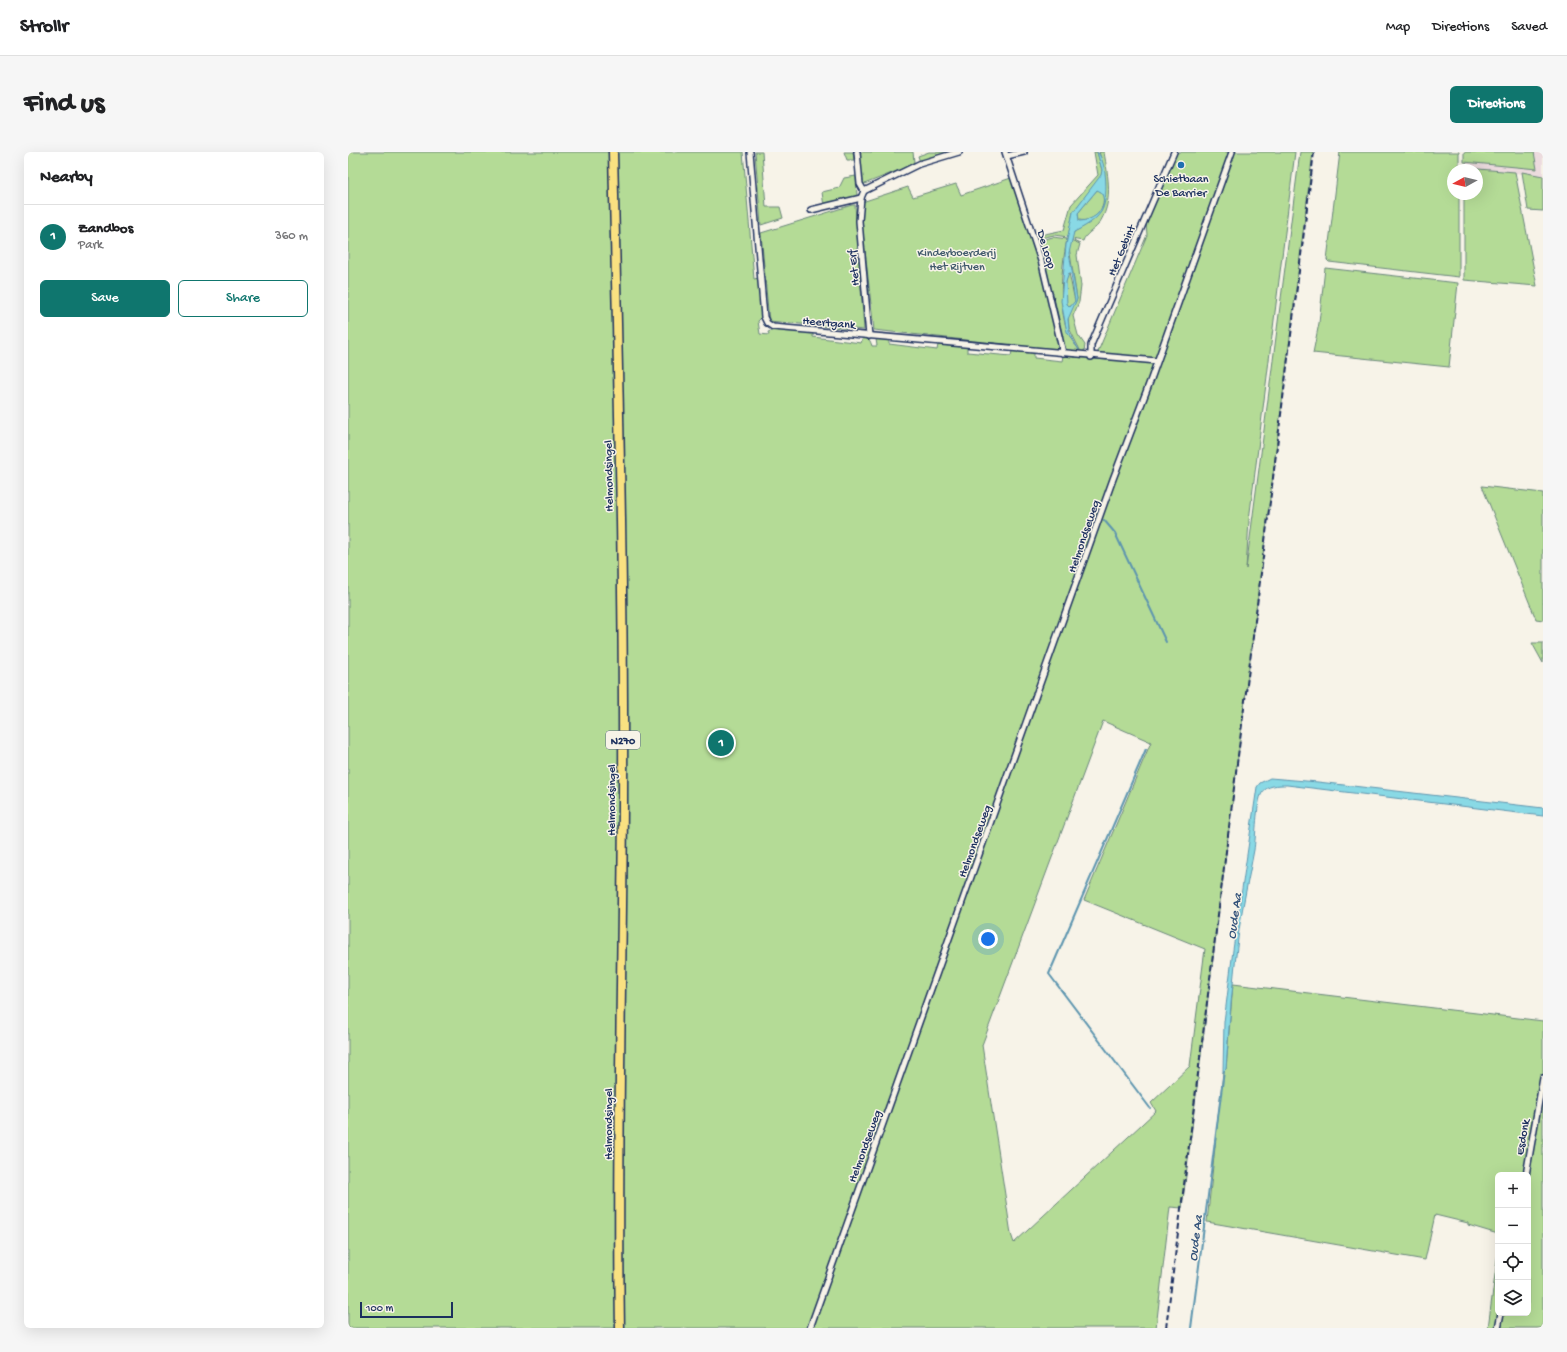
<!DOCTYPE html>
<html lang="en">
<head>
<meta charset="utf-8">
<style>
  :root { --surface:#fff; --page:#f6f6f6; --text:#202124; --muted:#757577; --line:#e0e0e0; --accent:#0f766e }
  body { margin:0; font-family:"Gochi Hand",sans-serif; background:var(--page); color:var(--text) }
  .controls { position:absolute; right:12px; bottom:12px; display:grid; overflow:hidden; border-radius:6px; box-shadow:0 4px 16px #0002 }
  .controls button { width:36px; height:36px; display:grid; place-items:center; padding:0; border:0; border-bottom:1px solid var(--line); background:var(--surface); color:var(--text); font:20px sans-serif }
  .compass { position:absolute; left:1099px; top:12px; width:36px; height:36px; border-radius:50%; background:var(--surface); box-shadow:0 4px 16px #0002; rotate:262deg }
  .scale { position:absolute; left:12px; bottom:10px; width:93px; box-sizing:border-box; padding-left:4px; border:2px solid #1b2f5e; border-top:0; font-size:11px; line-height:14px; white-space:nowrap; color:#1b2f5e; -webkit-text-stroke:3px #f7f3e8; paint-order:stroke }
  .you { position:absolute; left:640px; top:787px; width:14px; height:14px; margin:-10px; border:3px solid #fff; border-radius:50%; background:#1a73e8; box-shadow:0 0 0 6px #1a73e833 }
  .badge { display:grid; place-items:center; width:26px; height:26px; border-radius:50%; background:var(--accent); color:#fff; font-size:13px; font-weight:700 }
  .pin { position:absolute; translate:-50% -50%; border:2px solid #fff; box-shadow:0 1px 4px #0006 }
  .list { margin:0; padding:0; list-style:none }
  h2 { display:flex; justify-content:space-between; align-items:center; height:52px; margin:0; padding:0 16px; font-size:17px }
  h2 small { font-size:13px; font-weight:400; color:var(--muted) }
  .list li { display:grid; grid-template-columns:26px 1fr auto; gap:12px; align-items:center; box-sizing:border-box; height:64px; padding:0 16px; border-top:1px solid var(--line) }
  .list b { display:block; font-size:15px; white-space:nowrap }
  .list p { margin:0; font-size:13px; white-space:nowrap; color:var(--muted) }
  .list em { font-size:13px; font-style:normal; color:var(--muted) }
  .actions { display:flex; gap:8px; padding:12px 16px }
  .actions a { flex:1; padding:9px 0; border:1px solid var(--accent); border-radius:6px; text-align:center; font-size:14px; color:var(--accent) }
  .actions .main { background:var(--accent); color:#fff }
  .icon { flex:none; width:22px; height:22px; fill:none; stroke:currentColor; stroke-width:2; stroke-linecap:round; stroke-linejoin:round }
  .map { position:relative; flex:none; width:1195px; height:1176px; overflow:hidden; border-radius:6px }
  header { display:flex; align-items:center; gap:24px; box-sizing:border-box; height:56px; padding:0 20px; background:var(--surface); border-bottom:1px solid var(--line) }
  header strong { font-size:19px }
  nav { display:flex; gap:22px; margin-inline-start:auto; font-size:14px }
  .intro { display:flex; align-items:center; justify-content:space-between; box-sizing:border-box; height:96px; padding:0 24px }
  h1 { margin:0; font-size:28px }
  .button { padding:10px 18px; border-radius:6px; background:var(--accent); color:#fff; font-size:14px; font-weight:700 }
  main { display:flex; gap:24px; padding:0 24px }
  aside { flex:1; background:var(--surface); border-radius:6px; box-shadow:0 4px 16px #0002 }
  .map>svg:first-child { display:block }
  .built { fill:#ecdbde }
  .green { fill:#b4db96; stroke:#68857a; fill-rule:evenodd }
  .water { fill:#89d9e5; stroke:#5d95af; fill-rule:evenodd }
  .lines { fill:none; stroke-linecap:round; stroke-linejoin:round }
  .stream { stroke:#5d95af; stroke-width:2 }
  .minor-casing { stroke:#1b2f5e; stroke-width:8 }
  .primary-casing { stroke:#1b2f5e; stroke-width:11 }
  .minor { stroke:#f7f3e8; stroke-width:5 }
  .primary { stroke:#f9e181; stroke-width:8 }
  .rail { stroke:#1b2f5e; stroke-width:2; stroke-dasharray:6 3; stroke-linecap:butt }
  .poi-dot { fill:#1f6fb2; stroke:#f7f3e8; stroke-width:1.5 }
  .labels { text-anchor:middle; stroke-width:3; stroke-linejoin:round; paint-order:stroke }
  .shield { fill:#f7f3e8; stroke:#5d6a87; stroke-width:1 }
  .shield-label { font-size:11px; font-weight:bold; fill:#1b2f5e }
  .poi-label { font-size:12px; fill:#1b2f5e; stroke:#f7f3e8 }
  .street-label { font-size:12px; fill:#1b2f5e; stroke:#f7f3e8 }
  .park-label { font-size:12px; fill:#415a6c; stroke:#f7f3e8 }
  .water-label { font-size:13px; font-style:italic; fill:#315179; stroke:#f7f3e8 }
</style>
</head>
<body>
<header>
<strong>Strollr</strong>
<nav><a>Map</a><a>Directions</a><a>Saved</a></nav>
</header>
<div class="intro"><h1>Find us</h1><a class="button">Directions</a></div>
<main>
<aside>
<h2>Nearby<small></small></h2>
<ul class="list">
<li><span class="badge">1</span><div><b>Zandbos</b><p>Park</p></div><em>360 m</em></li>
</ul>
<div class="actions"><a class="main">Save</a><a>Share</a></div>
</aside>
<div class="map">
<svg width="1195" height="1176" viewBox="0 0 1195 1176">
  <rect width="100%" height="100%" fill="#f7f3e8"/>
  <filter id="ink" filterUnits="userSpaceOnUse"><feTurbulence type="fractalNoise" baseFrequency=".025" numOctaves="2"/><feDisplacementMap in="SourceGraphic" scale="8" xChannelSelector="R" yChannelSelector="G"/><feConvolveMatrix kernelMatrix="1 2 1 2 8 2 1 2 1" color-interpolation-filters="sRGB"/></filter>
  <g filter="url(#ink)">
    <polygon class="built" points="1118,0 1195,0 1195,24 1118,16"/>
    <g class="green">
      <path d="M0,0H395L406,127L411,126L413,166L410,169L412,182L421,183L420,180L427,178L465,180V185L513,191L515,186C521,186 522,188 524,194H529L528,187L541,188V192L589,198L590,193L619,195V200L663,204L664,199L686,201V206L714,209L715,204L759,208L761,203L749,202L799,83L798,71L828,0H947L901,368L898,417L952,0H965L834,1056L822,1055L808,1176H0ZM755,569L803,590L736,748L857,797L842,914L803,951L808,959L666,1091L663,1082L634,893Z"/>
      <polygon points="407,0 414,0 418,55 432,55 435,66 413,73"/>
      <polygon points="496,0 505,0 506,8 499,8"/>
      <polygon points="511,0 565,0 566,10 561,14 514,33"/>
      <polygon points="581,0 604,0 572,10 570,4"/>
      <polygon points="746,0 749,0 754,18 753,25 725,60 720,85 706,83 688,87 687,84 716,78 723,53 750,23"/>
      <path d="M751,0H756C760,25 766,51 750,73C746,78 737,82 735,89L723,87L726,80C746,68 756,65 757,39C758,24 756,14 751,0Z"/>
      <polygon points="992,0 1111,0 1111,18 1105,18 1105,42 1111,42 1111,125 981,110 979,108"/>
      <polygon points="1116,0 1186,0 1189,17 1116,10"/>
      <polygon points="1118,16 1167,20 1189,134 1116,128 1116,42 1129,42 1129,18 1116,18"/>
      <polygon points="1174,20 1195,24 1195,59 1180,58"/>
      <polygon points="508,24 509,45 476,55 474,40 491,36 496,26"/>
      <polygon points="663,26 691,112 711,192 709,198 526,178 514,73 514,50 560,35 565,45 608,32 613,43"/>
      <path d="M749,38H751L755,42C758,57 746,71 731,68L730,61Z"/>
      <polygon points="504,53 507,53 516,178 421,169 413,81"/>
      <path d="M705,85L719,87C713,118 706,175 732,198L721,176L720,164L729,147L721,95L723,88L732,92L729,103L733,134L731,150L725,164L730,183L737,193L736,200L720,199L715,192L713,185H715L705,141H703L694,97L692,91L689,92V89Z"/>
      <polygon points="977,116 1110,131 1101,215 965,201 971,171"/>
      <path d="M721,121L727,149L725,153L721,155C715,147 716,129 721,121Z"/>
      <polygon points="1134,334 1195,341 1195,468 1188,467"/>
      <polygon points="1184,491 1195,491 1195,511"/>
      <polygon points="885,832 1195,869 1195,1176 1140,1176 1150,1100 1150,1161 1180,1161 1180,1023 1150,1023 1150,1082 1120,1073 1120,1071 1087,1063 1077,1108 859,1070 875,920 878,917"/>
    </g>
    <g class="water">
      <path d="M749,0C759,8 761,49 753,60C747,69 736,75 726,80L721,101L729,147L720,167L721,179L731,198L719,180L713,149L718,93L725,60L753,23L754,18ZM749,38L753,40C762,56 746,69 731,69L730,61ZM721,121L723,122L727,149L722,155L719,152L718,130Z"/>
      <path d="M922,626L970,630L1178,654L1195,656V664L939,633C930,633 919,633 914,641C908,651 908,685 906,698C901,725 895,751 891,778C885,825 881,871 878,917L875,920L876,870L885,798L909,635L912,631Z"/>
    </g>
    <g class="lines">
      <g class="stream">
        <polyline points="756,368 767,381 818,490"/>
        <polyline points="798,597 701,822 802,956"/>
        <polyline points="843,1176 876,919"/>
      </g>
      <g class="minor-casing">
        <g id="minor">
          <polyline points="402,0 416,165 419,171 425,175 809,209"/>
          <polyline points="509,0 512,32 516,39 513,46 511,69 521,184"/>
          <polyline points="657,0 694,112 715,201"/>
          <polyline points="659,4 676,0"/>
          <polyline points="516,39 571,12 611,0"/>
          <polyline points="463,58 513,46"/>
          <polyline points="743,205 743,193 826,0"/>
          <polyline points="1178,1023 1195,926"/>
          <polyline points="462,1176 765,327 803,227 884,0"/>
          <polyline points="1150,1176 1153,1161"/>
        </g>
      </g>
      <g class="primary-casing">
        <path id="primary" d="M265,0C270,217 276,433 275,650C274,825 269,1001 272,1176"/>
      </g>
      <use href="#minor" class="minor"/>
      <use href="#primary" class="primary"/>
      <polyline class="rail" points="818,1176 966,0"/>
    </g>
  </g>
  <circle class="poi-dot" cx="833" cy="13" r="4"/>
  <g class="labels">
    <rect class="shield" x="258" y="579" width="34" height="18" rx="3"/>
    <g class="shield-label">
      <text x="275" y="592">N270</text>
    </g>
    <g class="poi-label">
      <text x="833" y="30">Schietbaan<tspan x="833" dy="14">De Barrier</tspan></text>
    </g>
    <g class="street-label">
      <text transform="translate(699 97) rotate(73)" y="4">De Loop</text>
      <text transform="translate(773 98) rotate(-67)" y="4">Het Gebint</text>
      <text transform="translate(505 116) rotate(-96)" y="4">Het Erf</text>
      <text transform="translate(481 170) rotate(5)" y="4">Heertgank</text>
      <text transform="translate(260 324) rotate(-91)" y="4">Helmondsingel</text>
      <text transform="translate(735 384) rotate(-71)" y="4">Helmondseweg</text>
      <text transform="translate(263 648) rotate(-90)" y="4">Helmondsingel</text>
      <text transform="translate(626 689) rotate(-70)" y="4">Helmondseweg</text>
      <text transform="translate(260 972) rotate(-90)" y="4">Helmondsingel</text>
      <text transform="translate(1174 985) rotate(-80)" y="4">Esdonk</text>
      <text transform="translate(516 994) rotate(-70)" y="4">Helmondseweg</text>
    </g>
    <g class="park-label">
      <text x="609" y="104">Kinderboerderij<tspan x="609" dy="14">Het Rijtven</tspan></text>
    </g>
    <g class="water-label">
      <text transform="translate(885 764) rotate(-82)" y="5">Oude Aa</text>
      <text transform="translate(846 1086) rotate(-83)" y="5">Oude Aa</text>
    </g>
  </g>
</svg>
<div class="controls">
<button>+</button>
<button>−</button>
<button><svg class="icon" aria-label="locate" viewBox="0 0 24 24"><circle cx="12" cy="12" r="6"/><path d="M12 2v4M12 18v4M2 12h4M18 12h4"/></svg></button>
<button><svg class="icon" aria-label="layers" viewBox="0 0 24 24"><path d="M12 4l9 5-9 5-9-5zM3 14l9 5 9-5"/></svg></button>
</div>
<svg class="compass" viewBox="-18 -18 36 36"><path d="M0-13l5 13h-10z" fill="#e53935"/><path d="M0 13l5-13h-10z" fill="#757577"/></svg>
<div class="scale">100 m</div>
<div class="you"></div>
<div class="pin badge" style="left:373px;top:591px">1</div>
</div>
</main>
</body>
</html>
